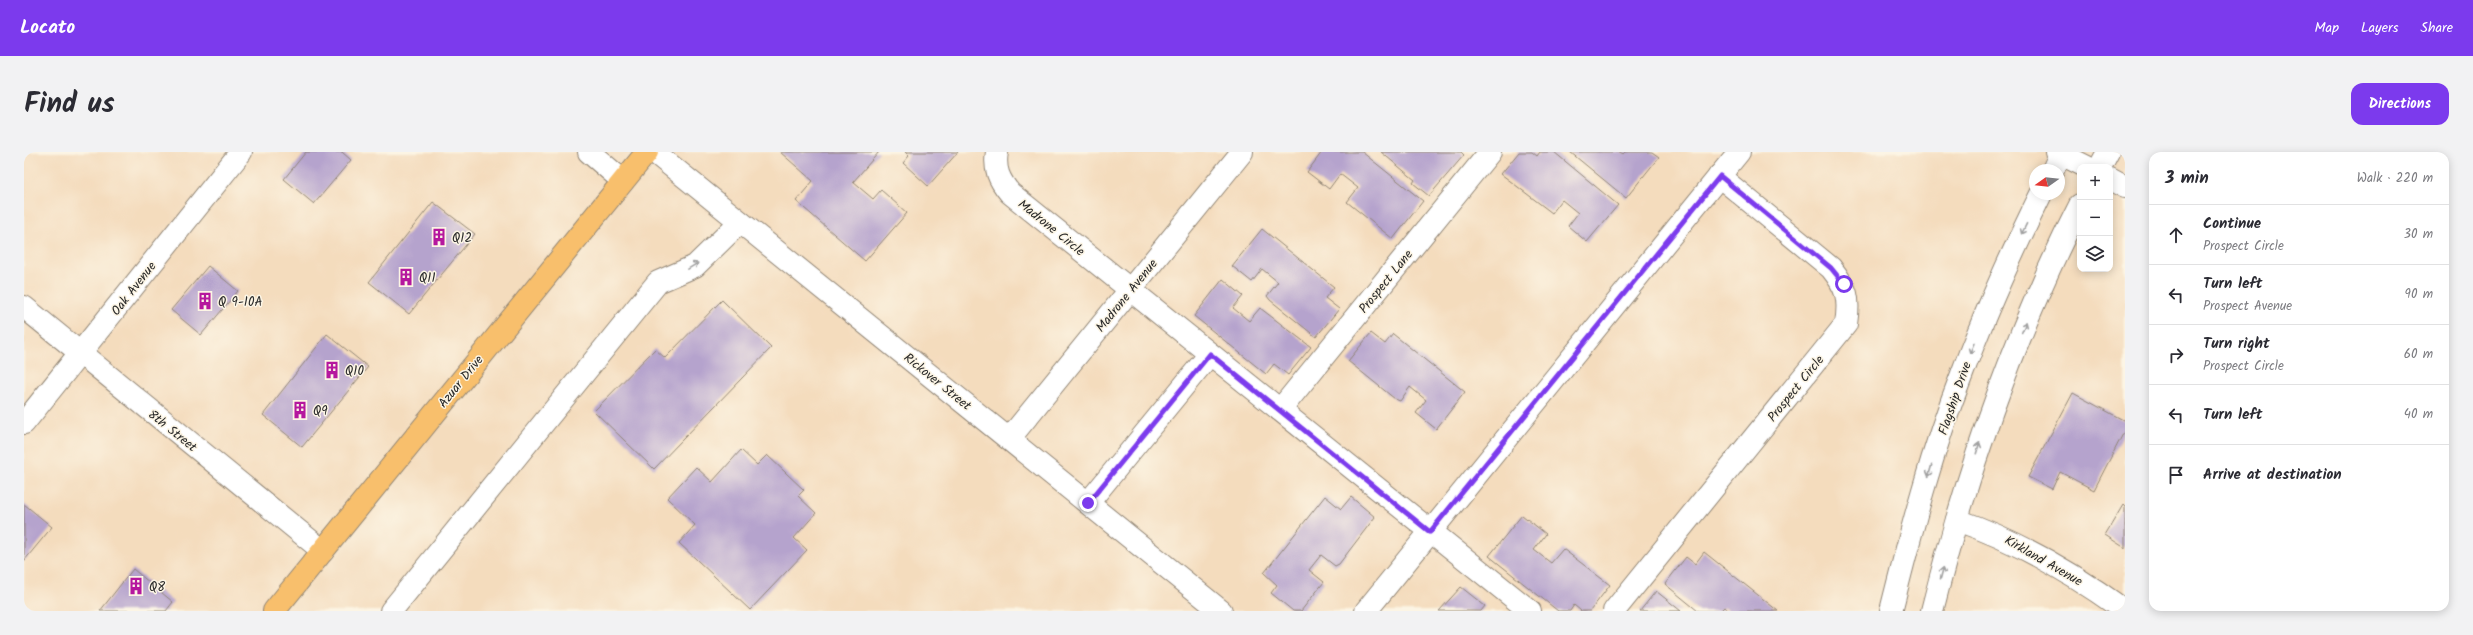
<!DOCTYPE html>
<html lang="en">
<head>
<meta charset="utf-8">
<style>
  :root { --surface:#fff; --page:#f2f2f3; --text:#2b2b33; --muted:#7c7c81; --line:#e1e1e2; --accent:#7c3aed }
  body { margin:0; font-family:Kalam,sans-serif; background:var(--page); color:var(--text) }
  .controls { position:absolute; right:12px; top:12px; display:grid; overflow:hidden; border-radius:8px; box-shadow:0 2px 10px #0003 }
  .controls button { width:36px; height:36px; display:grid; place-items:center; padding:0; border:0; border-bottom:1px solid var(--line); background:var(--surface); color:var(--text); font:20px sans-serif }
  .compass { position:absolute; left:2005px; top:12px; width:36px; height:36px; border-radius:50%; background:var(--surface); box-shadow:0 2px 10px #0003; rotate:255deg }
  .stop { position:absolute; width:12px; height:12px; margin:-9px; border:3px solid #7c3aed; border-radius:50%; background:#fff }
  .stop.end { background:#7c3aed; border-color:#fff; box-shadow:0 1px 4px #0008 }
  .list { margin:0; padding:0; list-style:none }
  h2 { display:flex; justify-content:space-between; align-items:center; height:52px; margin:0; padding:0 16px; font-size:17px }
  h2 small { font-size:13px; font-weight:400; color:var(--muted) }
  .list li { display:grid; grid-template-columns:26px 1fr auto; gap:12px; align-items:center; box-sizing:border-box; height:60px; padding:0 16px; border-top:1px solid var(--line) }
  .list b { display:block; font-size:15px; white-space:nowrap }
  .list p { margin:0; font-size:13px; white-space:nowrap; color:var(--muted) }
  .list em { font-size:13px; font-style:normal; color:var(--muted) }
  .icon { flex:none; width:22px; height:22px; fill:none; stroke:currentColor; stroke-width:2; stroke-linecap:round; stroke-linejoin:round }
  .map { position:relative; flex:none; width:2101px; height:459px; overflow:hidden; border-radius:12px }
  header { display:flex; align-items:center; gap:24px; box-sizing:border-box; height:56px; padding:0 20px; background:var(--accent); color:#fff }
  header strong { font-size:19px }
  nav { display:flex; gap:22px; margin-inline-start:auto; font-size:14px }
  .intro { display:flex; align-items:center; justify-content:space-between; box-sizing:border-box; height:96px; padding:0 24px }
  h1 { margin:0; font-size:28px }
  .button { padding:10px 18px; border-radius:12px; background:var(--accent); color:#fff; font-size:14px; font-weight:700 }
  main { display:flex; gap:24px; padding:0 24px }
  aside { flex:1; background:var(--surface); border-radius:12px; box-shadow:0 2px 10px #0003 }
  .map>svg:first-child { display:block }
  .building { fill:#b5a3cd }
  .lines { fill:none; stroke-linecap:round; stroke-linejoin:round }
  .minor-casing { stroke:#908474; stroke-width:24 }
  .major-casing { stroke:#908474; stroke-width:24 }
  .minor { stroke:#fff; stroke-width:22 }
  .major { stroke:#f8bf6c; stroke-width:22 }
  .oneway { stroke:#a0a0a0 }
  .route { stroke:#7c3aed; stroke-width:5 }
  .labels { text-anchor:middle; stroke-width:3; stroke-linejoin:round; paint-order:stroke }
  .street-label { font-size:13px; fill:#2b2b2b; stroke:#fcf5e5 }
  .poi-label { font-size:13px; fill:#2b2b2b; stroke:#fcf5e5; text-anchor:start }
</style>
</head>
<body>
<header>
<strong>Locato</strong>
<nav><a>Map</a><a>Layers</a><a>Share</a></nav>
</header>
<div class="intro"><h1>Find us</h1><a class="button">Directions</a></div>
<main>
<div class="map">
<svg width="2101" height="459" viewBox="0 0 2101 459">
  <rect width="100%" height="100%" fill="#fcf5e5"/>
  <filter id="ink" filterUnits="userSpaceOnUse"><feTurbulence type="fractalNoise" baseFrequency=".025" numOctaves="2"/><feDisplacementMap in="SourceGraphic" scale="8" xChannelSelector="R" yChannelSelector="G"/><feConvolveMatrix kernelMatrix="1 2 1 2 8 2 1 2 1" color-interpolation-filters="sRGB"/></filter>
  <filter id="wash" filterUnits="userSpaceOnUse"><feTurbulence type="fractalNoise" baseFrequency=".012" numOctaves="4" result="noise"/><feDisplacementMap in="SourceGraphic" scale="16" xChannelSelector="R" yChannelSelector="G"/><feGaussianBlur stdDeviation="0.9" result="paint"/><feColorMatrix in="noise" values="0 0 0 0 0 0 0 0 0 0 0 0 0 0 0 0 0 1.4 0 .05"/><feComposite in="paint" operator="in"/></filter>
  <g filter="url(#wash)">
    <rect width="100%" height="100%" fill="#f4dcbd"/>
    <g id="blocks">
      <g class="building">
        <polygon points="282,0 318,0 327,8 290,52 260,27"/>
        <polygon points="756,0 855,0 829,30 849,47 857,38 883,61 841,109 772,49 789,29"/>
        <polygon points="881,0 934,0 904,34 879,11 885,4"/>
        <polygon points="1298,0 1338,0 1399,49 1369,87 1323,50 1334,36 1316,22 1305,37 1283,20"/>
        <polygon points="1357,0 1437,0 1440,3 1405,44 1389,31 1391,28"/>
        <polygon points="1495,0 1508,0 1513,4 1516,0 1530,0 1594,53 1563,90 1544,74 1554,61 1538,48 1528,61 1477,22"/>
        <polygon points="1546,0 1596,0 1599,2 1601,0 1628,0 1635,5 1602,46"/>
        <polygon points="409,50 451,82 385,162 345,130"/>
        <polygon points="1238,77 1310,135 1301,146 1315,157 1292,185 1246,148 1243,144 1254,130 1238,117 1228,130 1208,114"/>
        <polygon points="184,114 214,139 177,183 147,158"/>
        <polygon points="1199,127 1219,144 1209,156 1225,169 1236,156 1287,195 1264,223 1250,212 1242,222 1170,164"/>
        <polygon points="698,148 747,196 630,317 570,259 631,197 641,206"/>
        <polygon points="1347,181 1361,192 1369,182 1441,240 1412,277 1392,261 1402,248 1386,235 1376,249 1371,247 1324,209"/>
        <polygon points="303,182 344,215 278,295 239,263"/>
        <polygon points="2049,241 2101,269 2101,278 2070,338 2036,320 2028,337 2004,325"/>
        <polygon points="717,298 733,313 743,303 780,338 774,344 792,361 770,386 783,398 726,458 655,391 671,373 643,346 672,315 688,330"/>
        <polygon points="1301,344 1317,357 1327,345 1351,365 1315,412 1311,414 1297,403 1285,418 1300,430 1277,459 1269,459 1247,441 1253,433 1240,421"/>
        <polygon points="0,352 28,375 0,409"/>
        <polygon points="2099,353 2101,355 2101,396 2081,383"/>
        <polygon points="1498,363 1522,382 1510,398 1527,411 1539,397 1586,433 1566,459 1557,459 1550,453 1546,459 1534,459 1465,404"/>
        <polygon points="1680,400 1754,459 1705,459 1700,455 1696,459 1674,459 1641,432 1662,405 1671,412"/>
        <polygon points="109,417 149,450 142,459 76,459"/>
        <polygon points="1437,435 1461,454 1457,459 1415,459"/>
        <polygon points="1632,439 1657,459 1616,459"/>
      </g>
    </g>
  </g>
  <g filter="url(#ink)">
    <use href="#blocks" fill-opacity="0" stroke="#908474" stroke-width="1"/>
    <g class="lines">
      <g class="minor-casing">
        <g id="minor">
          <polyline points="565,0 599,29"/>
          <polyline points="630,0 1197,459"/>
          <path d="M973,0C970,17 975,28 986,41L1506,459"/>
          <polyline points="2033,0 2063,15"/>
          <polyline points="2076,15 2084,0"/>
          <polyline points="2029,18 2037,0"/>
          <polyline points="2086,27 2101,35"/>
          <polyline points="0,155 299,399"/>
          <polyline points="1256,258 1466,0"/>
          <polyline points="0,271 217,0"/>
          <polyline points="985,287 1218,0"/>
          <polyline points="1064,351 1186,202"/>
          <path d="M1933,368C1994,389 2049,421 2101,459"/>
          <polyline points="367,459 634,130 671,114 716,70"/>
          <polyline points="1342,459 1715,0"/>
          <path d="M1590,459L1822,172C1826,146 1823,136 1807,116L1695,24"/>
          <path d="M1867,459C1887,379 1908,298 1938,222C1961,160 1988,101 2017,42"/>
          <path d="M1908,459C1943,319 1990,182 2056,53"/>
        </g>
      </g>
      <g class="major-casing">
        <polyline id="major" points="250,459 623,0"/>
      </g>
      <use href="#minor" class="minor"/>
      <use href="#major" class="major"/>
    </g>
    <defs><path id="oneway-shaft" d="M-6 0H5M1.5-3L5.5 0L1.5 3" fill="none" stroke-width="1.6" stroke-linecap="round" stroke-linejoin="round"/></defs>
    <g class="oneway">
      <use href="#oneway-shaft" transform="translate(2000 77) rotate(116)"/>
      <use href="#oneway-shaft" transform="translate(669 114) rotate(-31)"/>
      <use href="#oneway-shaft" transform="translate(2000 175) rotate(-67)"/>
      <use href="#oneway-shaft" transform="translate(1948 196) rotate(112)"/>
      <use href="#oneway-shaft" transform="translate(1954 296) rotate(-73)"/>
      <use href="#oneway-shaft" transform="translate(1906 319) rotate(106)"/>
      <use href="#oneway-shaft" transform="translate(1918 421) rotate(-75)"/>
    </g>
  </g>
  <g class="lines" filter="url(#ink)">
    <polyline class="route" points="1064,351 1186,202 1406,380 1696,24 1807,116 1820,132"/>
  </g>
  <defs>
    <g id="building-bare" transform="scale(1.38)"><path d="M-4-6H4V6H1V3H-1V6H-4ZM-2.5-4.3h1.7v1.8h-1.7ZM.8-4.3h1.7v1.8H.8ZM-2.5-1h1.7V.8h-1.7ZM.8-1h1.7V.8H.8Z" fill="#b5179e" stroke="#fcf5e5" stroke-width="2.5" paint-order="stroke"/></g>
  </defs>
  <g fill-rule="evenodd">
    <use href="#building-bare" x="415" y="85"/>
    <use href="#building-bare" x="382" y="125"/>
    <use href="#building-bare" x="181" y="149"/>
    <use href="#building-bare" x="308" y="218"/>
    <use href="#building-bare" x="276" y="258"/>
    <use href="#building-bare" x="112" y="434"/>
  </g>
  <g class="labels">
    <g class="street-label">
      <text transform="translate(1028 75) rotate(39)" y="5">Madrone Circle</text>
      <text transform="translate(1361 129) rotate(-51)" y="5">Prospect Lane</text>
      <text transform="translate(109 136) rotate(-52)" y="5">Oak Avenue</text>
      <text transform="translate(1102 143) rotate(-51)" y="5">Madrone Avenue</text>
      <text transform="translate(436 229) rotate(-51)" y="5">Azuar Drive</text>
      <text transform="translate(914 229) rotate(39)" y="5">Rickover Street</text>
      <text transform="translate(1771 236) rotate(-51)" y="5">Prospect Circle</text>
      <text transform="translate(1930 246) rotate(-71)" y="5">Flagship Drive</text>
      <text transform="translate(149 278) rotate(39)" y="5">8th Street</text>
      <text transform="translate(2020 408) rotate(30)" y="5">Kirkland Avenue</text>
    </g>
    <g class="poi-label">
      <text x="428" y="90">Q12</text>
      <text x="395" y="130">Q11</text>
      <text x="194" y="154">Q 9-10A</text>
      <text x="321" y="223">Q10</text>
      <text x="289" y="263">Q9</text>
      <text x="125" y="439">Q8</text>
    </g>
  </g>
</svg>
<div class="controls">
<button>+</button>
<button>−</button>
<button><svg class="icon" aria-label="layers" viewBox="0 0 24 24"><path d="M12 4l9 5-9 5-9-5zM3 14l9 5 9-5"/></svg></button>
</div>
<svg class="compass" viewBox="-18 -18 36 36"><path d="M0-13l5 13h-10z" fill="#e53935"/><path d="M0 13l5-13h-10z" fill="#7c7c81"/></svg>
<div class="stop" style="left:1820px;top:132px"></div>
<div class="stop end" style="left:1064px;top:351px"></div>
</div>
<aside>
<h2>3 min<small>Walk · 220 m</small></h2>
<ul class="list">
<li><svg class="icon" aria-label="ahead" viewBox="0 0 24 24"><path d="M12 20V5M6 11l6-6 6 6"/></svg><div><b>Continue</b><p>Prospect Circle</p></div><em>30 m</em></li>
<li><svg class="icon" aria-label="left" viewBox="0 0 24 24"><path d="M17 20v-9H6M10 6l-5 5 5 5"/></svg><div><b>Turn left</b><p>Prospect Avenue</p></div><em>90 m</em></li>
<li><svg class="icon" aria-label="right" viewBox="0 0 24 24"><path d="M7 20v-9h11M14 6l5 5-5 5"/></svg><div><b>Turn right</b><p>Prospect Circle</p></div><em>60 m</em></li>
<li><svg class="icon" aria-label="left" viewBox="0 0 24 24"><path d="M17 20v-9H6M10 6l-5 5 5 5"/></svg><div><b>Turn left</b></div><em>40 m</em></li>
<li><svg class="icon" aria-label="arrive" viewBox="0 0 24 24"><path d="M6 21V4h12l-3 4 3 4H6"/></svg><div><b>Arrive at destination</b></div></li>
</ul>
</aside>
</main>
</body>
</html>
